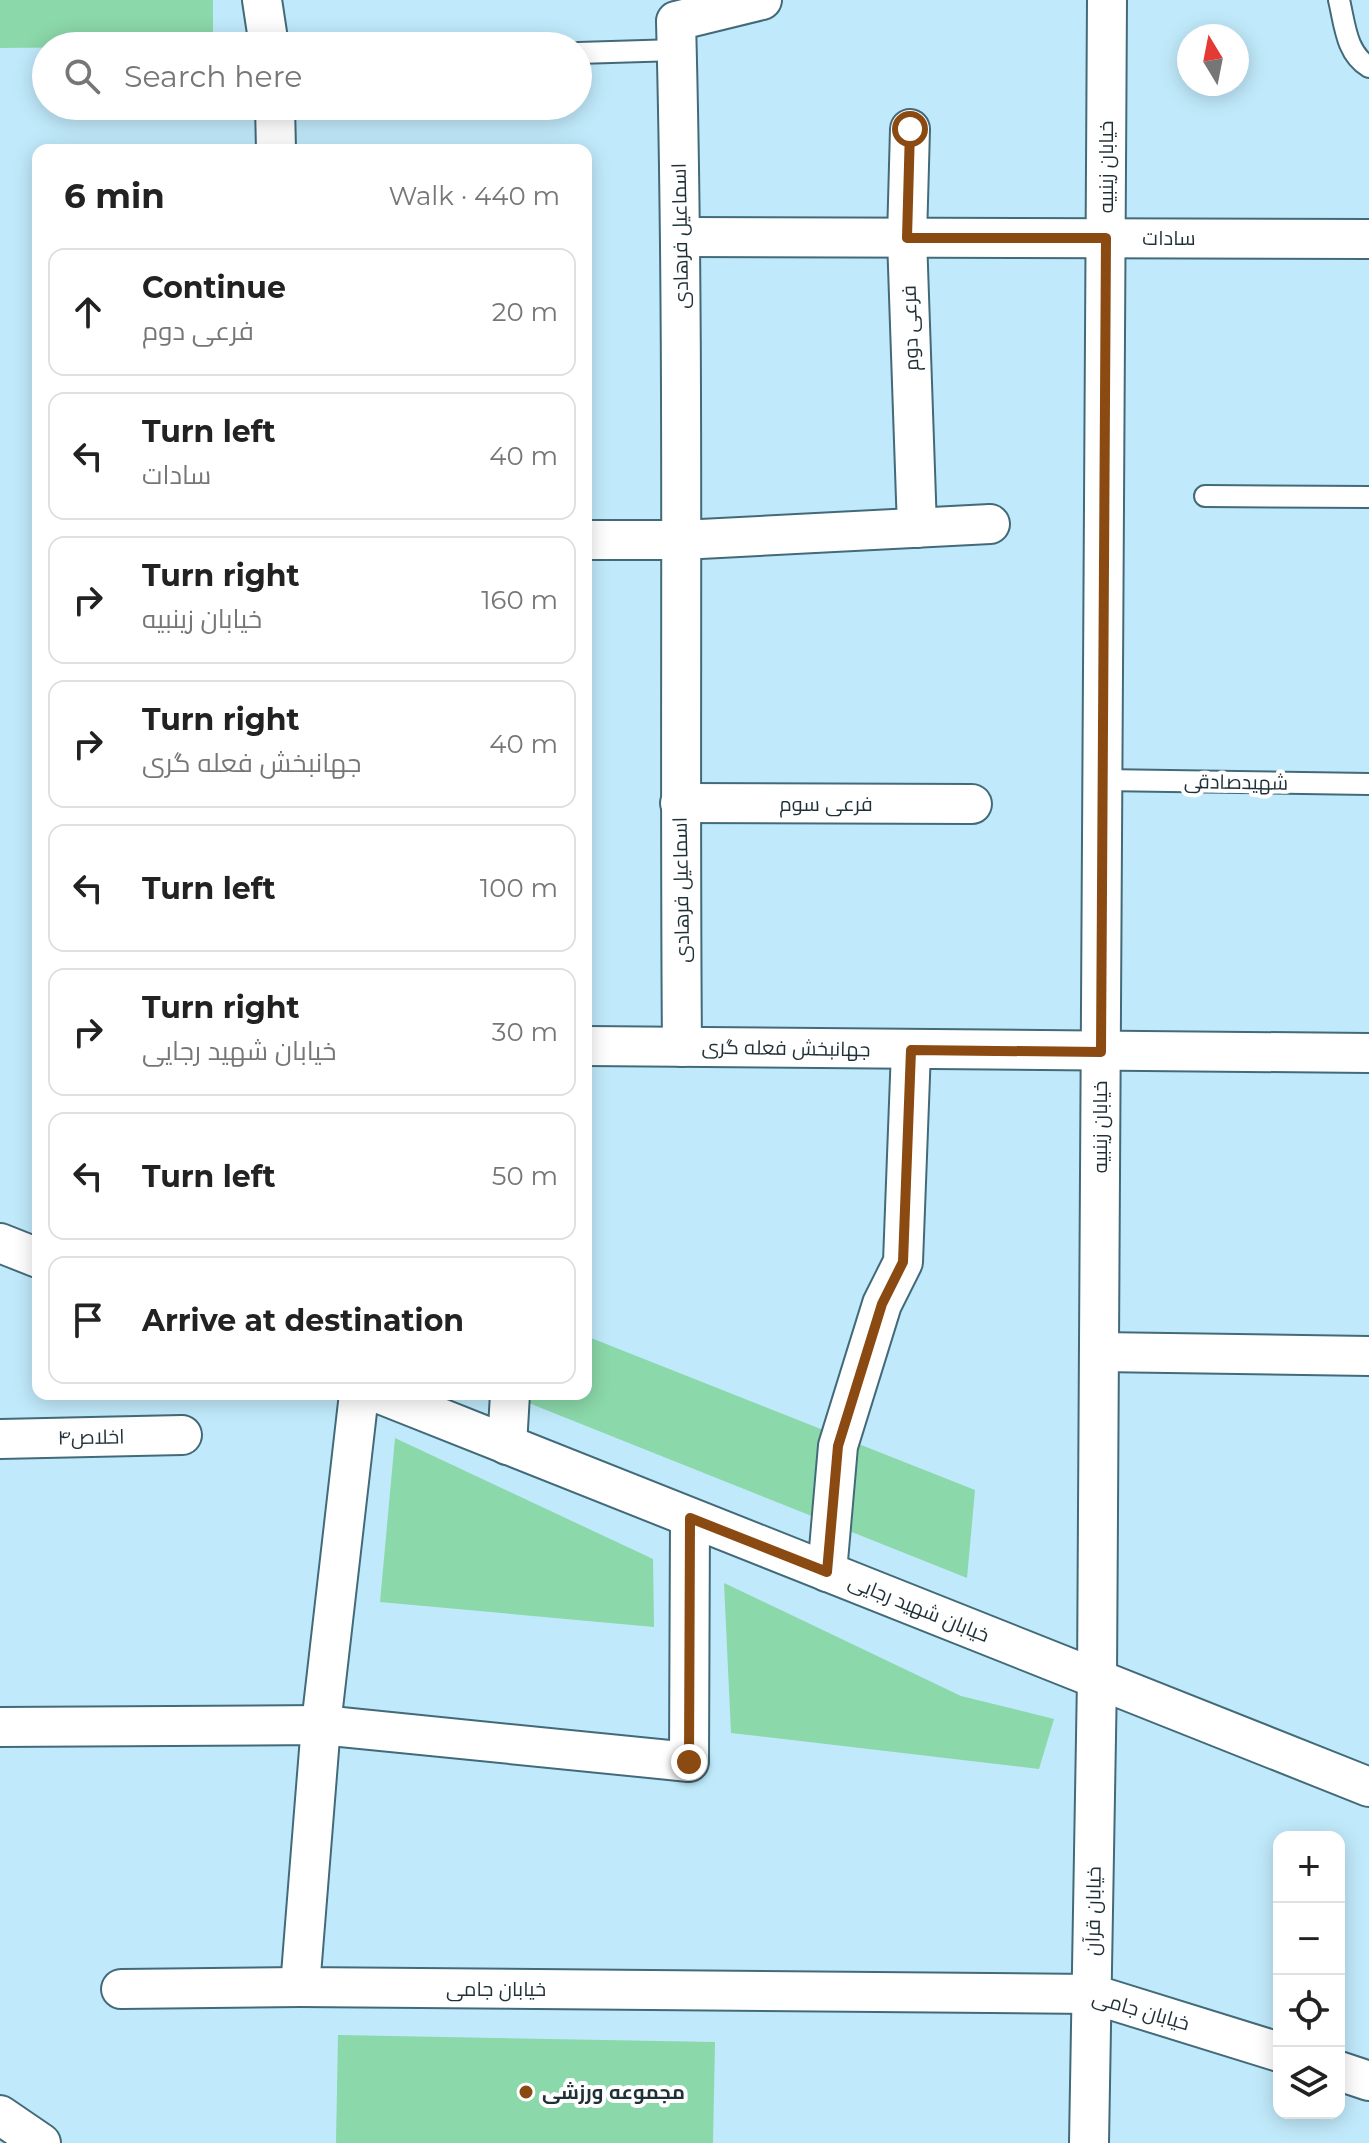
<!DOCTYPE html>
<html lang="en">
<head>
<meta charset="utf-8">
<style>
  :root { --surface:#fff; --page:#f6f6f6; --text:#222; --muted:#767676; --line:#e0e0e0 }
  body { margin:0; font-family:Montserrat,Cairo,sans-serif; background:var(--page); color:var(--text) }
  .controls { position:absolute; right:24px; bottom:24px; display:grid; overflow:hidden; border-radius:16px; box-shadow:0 4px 20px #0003 }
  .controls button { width:72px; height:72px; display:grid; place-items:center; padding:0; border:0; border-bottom:2px solid var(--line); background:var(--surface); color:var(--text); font:40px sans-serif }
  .compass { position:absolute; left:1177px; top:24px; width:72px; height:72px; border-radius:50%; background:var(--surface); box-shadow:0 4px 20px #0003; rotate:350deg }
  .stop { position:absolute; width:24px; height:24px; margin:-18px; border:6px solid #8a4a11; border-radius:50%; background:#fff }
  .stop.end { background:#8a4a11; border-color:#fff; box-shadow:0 2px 8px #0008 }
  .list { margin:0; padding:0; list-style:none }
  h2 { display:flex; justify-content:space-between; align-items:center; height:104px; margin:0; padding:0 32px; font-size:34px }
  h2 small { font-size:26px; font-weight:400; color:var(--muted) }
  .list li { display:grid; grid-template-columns:52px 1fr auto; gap:24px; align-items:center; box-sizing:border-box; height:128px; margin:0 16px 16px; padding:0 16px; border:2px solid var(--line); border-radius:16px }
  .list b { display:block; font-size:30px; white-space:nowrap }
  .list p { margin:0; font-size:26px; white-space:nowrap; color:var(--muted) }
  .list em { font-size:26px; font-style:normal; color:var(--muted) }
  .icon { flex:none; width:44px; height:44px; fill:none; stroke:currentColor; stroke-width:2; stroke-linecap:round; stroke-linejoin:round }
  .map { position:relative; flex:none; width:1369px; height:2143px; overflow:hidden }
  .search { position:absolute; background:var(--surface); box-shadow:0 4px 20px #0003; left:32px; top:32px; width:560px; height:88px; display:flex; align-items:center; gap:20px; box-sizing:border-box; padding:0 28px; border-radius:44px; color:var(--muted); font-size:30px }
  .panel { position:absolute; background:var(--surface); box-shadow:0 4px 20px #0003; left:32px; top:144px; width:560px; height:1256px; border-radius:16px }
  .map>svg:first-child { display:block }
  .green { fill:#8bd8aa }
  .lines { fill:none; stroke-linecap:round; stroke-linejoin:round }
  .service-casing { stroke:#436a78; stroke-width:24 }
  .minor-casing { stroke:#436a78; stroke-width:42 }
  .service { stroke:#fff; stroke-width:20 }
  .minor { stroke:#fff; stroke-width:38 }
  .route { stroke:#8a4a11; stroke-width:10 }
  .poi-dot { fill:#8a4a11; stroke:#fff; stroke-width:3 }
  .labels { text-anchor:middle; stroke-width:8; stroke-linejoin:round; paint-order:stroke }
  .street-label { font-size:20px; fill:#1f3036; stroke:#fff }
  .poi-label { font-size:20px; font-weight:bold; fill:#1f3036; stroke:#fff; text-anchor:start }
</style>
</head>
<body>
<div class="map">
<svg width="1369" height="2143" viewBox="0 0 1369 2143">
  <rect width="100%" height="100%" fill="#c0eafb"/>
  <g class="green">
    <polygon points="0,0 213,0 213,46 0,48"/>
    <polygon points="586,1336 975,1490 967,1578 506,1394 586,1394"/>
    <polygon points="395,1438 653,1559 654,1627 380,1602"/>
    <polygon points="724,1583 961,1696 1054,1719 1039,1769 731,1733"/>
    <polygon points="338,2035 715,2042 713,2143 336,2143"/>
  </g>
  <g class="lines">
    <g class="service-casing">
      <g id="service">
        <path d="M1339,0C1345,25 1346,53 1369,67"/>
        <polyline points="578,53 677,50"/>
        <polyline points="1205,496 1369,497"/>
        <polyline points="1102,780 1369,784"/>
      </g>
    </g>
    <g class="minor-casing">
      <g id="minor">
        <polyline points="262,0 269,46"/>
        <polyline points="275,106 276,150"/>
        <polyline points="910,129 907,238 917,528"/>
        <polyline points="681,237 1369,239"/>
        <polyline points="586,540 681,540 990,524"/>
        <polyline points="680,803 972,804"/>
        <polyline points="586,1046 1369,1053"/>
        <path d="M682,1047C679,705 685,363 676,21L762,0"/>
        <polyline points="0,1243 38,1258"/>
        <polyline points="1099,1352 1369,1356"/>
        <polyline points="359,1394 321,1725 300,1987 1092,1994 1279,2052"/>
        <polyline points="380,1394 1369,1787"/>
        <polyline points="0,1439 182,1435"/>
        <polyline points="507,1445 510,1394"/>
        <polyline points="827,1572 838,1446 882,1304 903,1262 911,1050"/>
        <polyline points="0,1727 321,1725 689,1762 690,1518"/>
        <polyline points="121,1989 300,1987"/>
        <polyline points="1339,2071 1369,2081"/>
        <polyline points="0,2115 41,2143"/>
        <polyline points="1089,2143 1097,1679 1107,0"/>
      </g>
    </g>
    <use href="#service" class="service"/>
    <use href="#minor" class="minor"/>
  </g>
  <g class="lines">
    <polyline class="route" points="689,1762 690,1518 827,1572 838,1446 882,1304 903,1262 911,1050 1101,1052 1106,238 907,238 910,129"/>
  </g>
  <circle class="poi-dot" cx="526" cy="2092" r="8"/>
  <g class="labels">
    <g class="street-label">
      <text transform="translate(1106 167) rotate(-90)" y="7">خیابان زینبیه</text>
      <text transform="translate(680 236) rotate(-91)" y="7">اسماعیل فرهادی</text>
      <text x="1169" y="245">سادات</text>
      <text transform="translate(910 328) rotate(-92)" y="7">فرعی دوم</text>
      <text transform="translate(1236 782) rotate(1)" y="7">شهیدصادقی</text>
      <text x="826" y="811">فرعی سوم</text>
      <text transform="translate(681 890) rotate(-91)" y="7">اسماعیل فرهادی</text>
      <text transform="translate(786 1048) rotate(1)" y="7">جهانبخش فعله گری</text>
      <text transform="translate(1100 1127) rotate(-90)" y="7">خیابان زینبیه</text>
      <text transform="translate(91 1437) rotate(-1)" y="7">اخلاص۴</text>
      <text transform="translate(919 1608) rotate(22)" y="7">خیابان شهید رجایی</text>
      <text transform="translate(1093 1911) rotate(-89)" y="7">خیابان قرآن</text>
      <text x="496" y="1996">خیابان جامی</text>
      <text transform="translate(1141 2010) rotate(16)" y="7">خیابان جامی</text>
    </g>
    <g class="poi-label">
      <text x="542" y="2099">مجموعه ورزشی</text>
    </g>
  </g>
</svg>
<div class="controls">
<button>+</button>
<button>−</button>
<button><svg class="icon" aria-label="locate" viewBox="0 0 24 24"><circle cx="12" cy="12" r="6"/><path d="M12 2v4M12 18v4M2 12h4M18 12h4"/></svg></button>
<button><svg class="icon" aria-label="layers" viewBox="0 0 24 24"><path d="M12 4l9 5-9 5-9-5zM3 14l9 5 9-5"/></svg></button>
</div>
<svg class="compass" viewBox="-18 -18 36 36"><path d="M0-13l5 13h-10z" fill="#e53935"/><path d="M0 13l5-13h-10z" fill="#767676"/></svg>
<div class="stop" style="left:910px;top:129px"></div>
<div class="stop end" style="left:689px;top:1762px"></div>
<div class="search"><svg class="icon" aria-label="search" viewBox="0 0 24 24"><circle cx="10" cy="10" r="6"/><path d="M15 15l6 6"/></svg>Search here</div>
<section class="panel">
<h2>6 min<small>Walk · 440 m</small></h2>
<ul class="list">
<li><svg class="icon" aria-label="ahead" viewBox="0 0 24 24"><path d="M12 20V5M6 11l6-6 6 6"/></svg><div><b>Continue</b><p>فرعی دوم</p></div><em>20 m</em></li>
<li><svg class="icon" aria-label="left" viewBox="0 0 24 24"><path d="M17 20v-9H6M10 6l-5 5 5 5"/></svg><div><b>Turn left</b><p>سادات</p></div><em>40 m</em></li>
<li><svg class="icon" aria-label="right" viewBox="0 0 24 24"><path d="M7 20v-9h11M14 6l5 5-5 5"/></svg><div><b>Turn right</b><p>خیابان زینبیه</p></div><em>160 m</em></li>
<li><svg class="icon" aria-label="right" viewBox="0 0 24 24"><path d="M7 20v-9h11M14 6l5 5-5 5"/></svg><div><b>Turn right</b><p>جهانبخش فعله گری</p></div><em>40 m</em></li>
<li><svg class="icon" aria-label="left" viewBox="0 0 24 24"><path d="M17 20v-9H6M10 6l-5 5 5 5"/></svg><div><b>Turn left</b></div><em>100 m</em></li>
<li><svg class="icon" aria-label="right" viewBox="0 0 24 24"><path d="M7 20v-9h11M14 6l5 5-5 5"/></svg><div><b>Turn right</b><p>خیابان شهید رجایی</p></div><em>30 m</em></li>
<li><svg class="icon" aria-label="left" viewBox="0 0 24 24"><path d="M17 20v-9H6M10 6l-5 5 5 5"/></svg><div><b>Turn left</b></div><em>50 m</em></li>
<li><svg class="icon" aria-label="arrive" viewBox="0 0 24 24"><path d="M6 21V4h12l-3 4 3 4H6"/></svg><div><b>Arrive at destination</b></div></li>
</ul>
</section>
</div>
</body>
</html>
